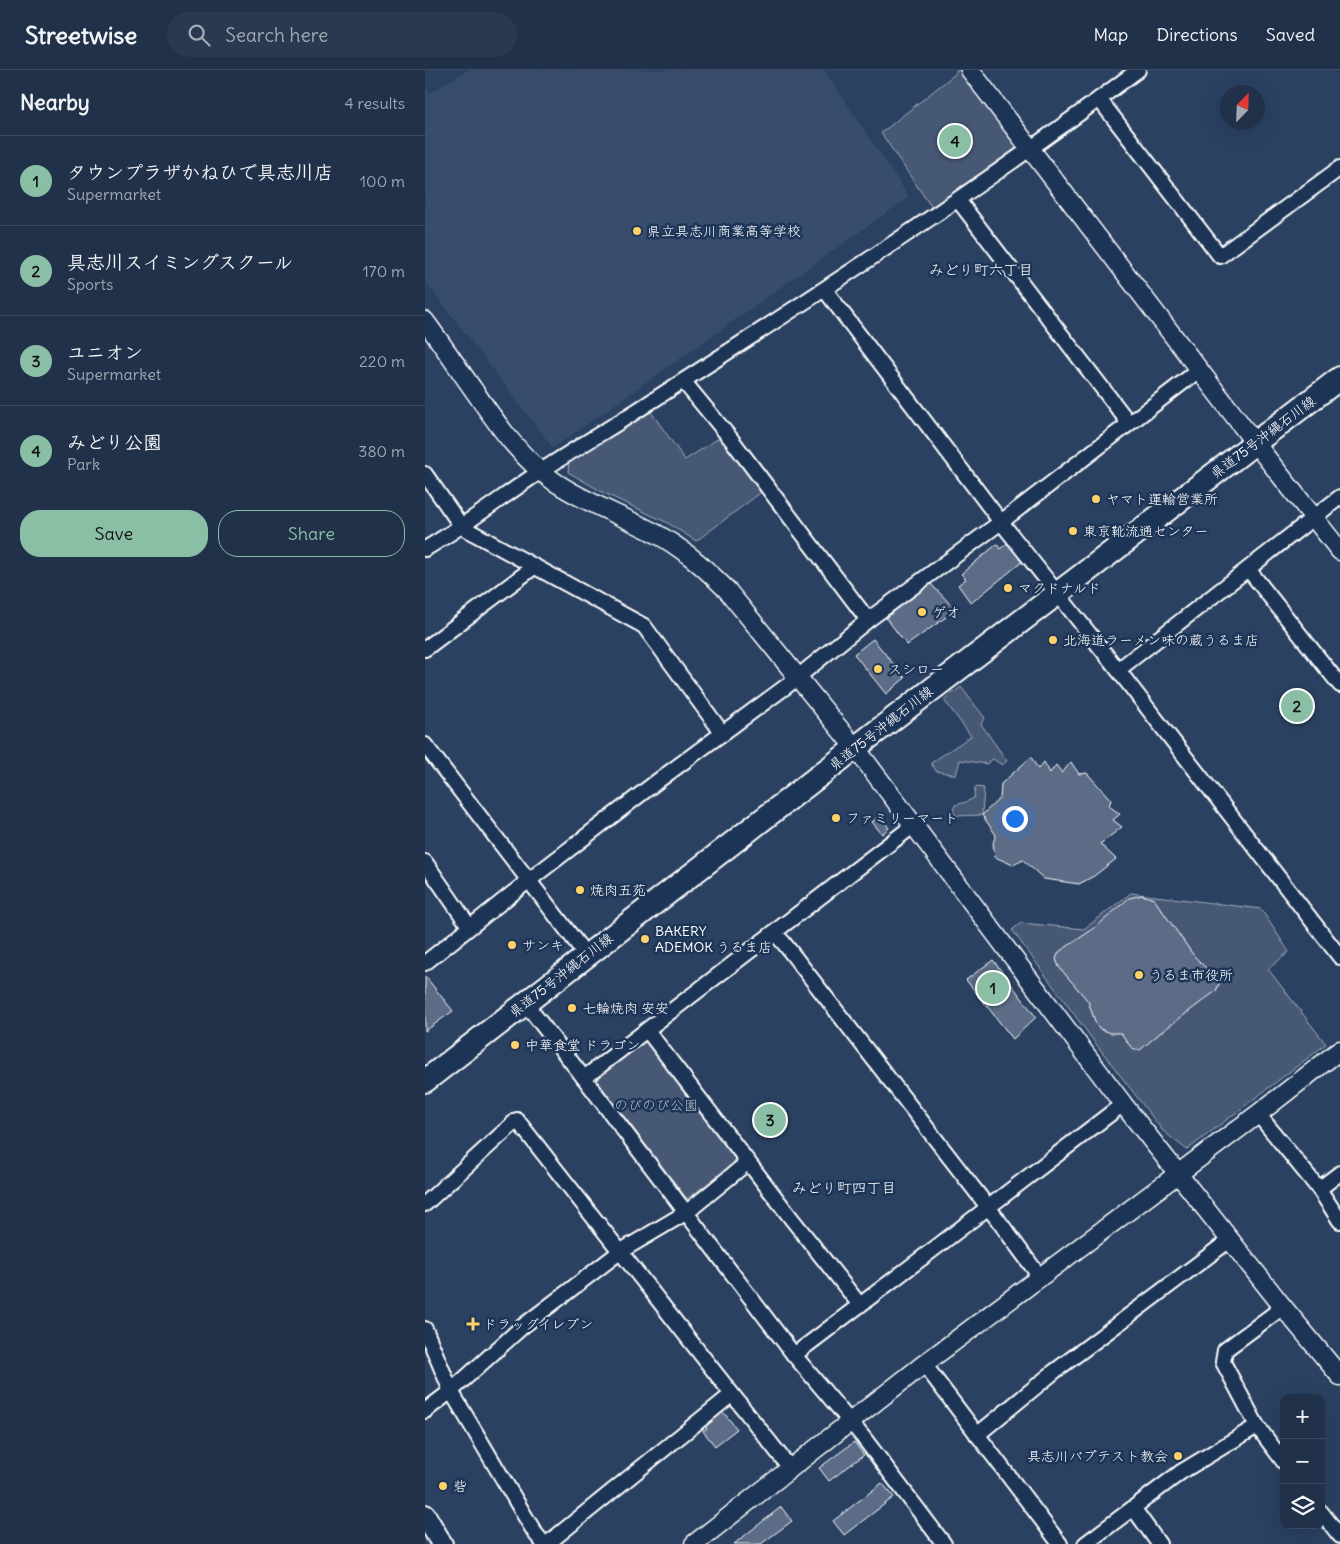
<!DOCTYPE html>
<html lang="en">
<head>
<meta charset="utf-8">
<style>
  :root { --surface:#203149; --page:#283950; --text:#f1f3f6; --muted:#a2a9b4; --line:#3d4c61; --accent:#8abfa5 }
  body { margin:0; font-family:Delius,"Klee One",sans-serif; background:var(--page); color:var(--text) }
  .controls { position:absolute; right:15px; bottom:15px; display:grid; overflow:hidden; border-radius:10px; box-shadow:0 5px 20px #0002 }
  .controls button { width:45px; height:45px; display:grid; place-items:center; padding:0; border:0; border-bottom:1px solid var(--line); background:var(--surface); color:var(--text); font:25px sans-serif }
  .compass { position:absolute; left:795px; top:15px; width:45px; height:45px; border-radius:50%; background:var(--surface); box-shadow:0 5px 20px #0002; rotate:23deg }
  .you { position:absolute; left:589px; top:748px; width:18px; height:18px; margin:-12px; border:4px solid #fff; border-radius:50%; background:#1a73e8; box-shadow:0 0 0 8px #1a73e833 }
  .badge { display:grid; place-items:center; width:32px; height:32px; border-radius:50%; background:var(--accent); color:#111; font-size:16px; font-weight:700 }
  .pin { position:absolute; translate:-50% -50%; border:2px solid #fff; box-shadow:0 1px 5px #0006 }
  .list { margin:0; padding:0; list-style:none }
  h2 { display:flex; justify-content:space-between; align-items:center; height:65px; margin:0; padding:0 20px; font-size:21px }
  h2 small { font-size:16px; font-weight:400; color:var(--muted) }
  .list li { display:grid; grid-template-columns:32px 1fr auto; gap:15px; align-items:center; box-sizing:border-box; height:90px; padding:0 20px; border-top:1px solid var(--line) }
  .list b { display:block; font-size:19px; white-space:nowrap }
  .list p { margin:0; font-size:16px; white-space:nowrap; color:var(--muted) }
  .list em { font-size:16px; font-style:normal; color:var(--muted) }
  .actions { display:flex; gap:10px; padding:15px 20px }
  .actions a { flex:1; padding:11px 0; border:1px solid var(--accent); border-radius:20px; text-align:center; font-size:18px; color:var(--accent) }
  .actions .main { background:var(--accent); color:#111 }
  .icon { flex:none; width:28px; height:28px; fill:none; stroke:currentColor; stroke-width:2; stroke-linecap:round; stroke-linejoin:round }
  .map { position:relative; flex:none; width:915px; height:1474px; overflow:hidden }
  header { display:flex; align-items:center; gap:30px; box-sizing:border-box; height:70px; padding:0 25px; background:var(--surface); border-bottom:1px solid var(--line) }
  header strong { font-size:24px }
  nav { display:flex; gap:28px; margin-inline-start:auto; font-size:18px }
  .search { width:350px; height:45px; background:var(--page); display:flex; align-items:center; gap:12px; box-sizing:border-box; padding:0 18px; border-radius:28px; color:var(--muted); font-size:19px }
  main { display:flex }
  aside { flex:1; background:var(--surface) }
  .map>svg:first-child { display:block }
  .built { fill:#394e6c }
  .green { fill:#465975; stroke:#a2acba }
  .building { fill:#5b6c86; stroke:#fff }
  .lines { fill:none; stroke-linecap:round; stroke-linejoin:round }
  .minor-casing { stroke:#fff; stroke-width:18 }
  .tertiary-casing { stroke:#fff; stroke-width:21 }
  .secondary-casing { stroke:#fff; stroke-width:24 }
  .primary-casing { stroke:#fff; stroke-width:26 }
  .minor { stroke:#1d3557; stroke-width:14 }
  .tertiary { stroke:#1d3557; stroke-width:18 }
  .secondary { stroke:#1d3557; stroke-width:20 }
  .primary { stroke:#1d3557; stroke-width:22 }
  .poi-dot { fill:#ffd166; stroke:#1d3557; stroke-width:2 }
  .labels { text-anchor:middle; stroke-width:5; stroke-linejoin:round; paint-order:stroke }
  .poi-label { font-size:14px; fill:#fff; stroke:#1d3557; text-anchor:start }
  .street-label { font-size:14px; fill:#fff; stroke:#1d3557 }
  .park-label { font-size:14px; fill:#b5bdc8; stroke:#1d3557 }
  .neighbourhood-label { font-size:15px; fill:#fff; stroke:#1d3557 }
</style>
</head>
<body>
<header>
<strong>Streetwise</strong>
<div class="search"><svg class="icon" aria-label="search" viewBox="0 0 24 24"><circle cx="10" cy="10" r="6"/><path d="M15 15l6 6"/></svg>Search here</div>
<nav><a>Map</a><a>Directions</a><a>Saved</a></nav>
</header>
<main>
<aside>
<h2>Nearby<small>4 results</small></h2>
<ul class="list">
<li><span class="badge">1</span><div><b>タウンプラザかねひで具志川店</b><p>Supermarket</p></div><em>100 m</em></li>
<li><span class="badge">2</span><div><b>具志川スイミングスクール</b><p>Sports</p></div><em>170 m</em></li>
<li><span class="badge">3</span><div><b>ユニオン</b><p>Supermarket</p></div><em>220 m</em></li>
<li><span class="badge">4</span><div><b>みどり公園</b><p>Park</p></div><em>380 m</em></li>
</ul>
<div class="actions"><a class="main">Save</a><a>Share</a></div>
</aside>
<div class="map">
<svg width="915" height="1474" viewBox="0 0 915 1474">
  <rect width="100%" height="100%" fill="#2a4161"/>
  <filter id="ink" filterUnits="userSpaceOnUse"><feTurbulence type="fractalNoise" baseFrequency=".02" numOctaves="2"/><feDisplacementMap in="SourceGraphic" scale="10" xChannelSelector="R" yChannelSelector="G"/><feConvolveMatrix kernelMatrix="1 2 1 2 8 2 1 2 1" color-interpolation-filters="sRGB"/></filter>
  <g filter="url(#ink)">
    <polygon class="built" points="43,0 399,0 484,127 128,378 0,211 0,17 5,23"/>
    <g class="green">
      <polygon points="532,0 545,0 605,80 509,141 456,63 530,4"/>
      <polygon points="226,342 260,390 297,366 338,421 271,471 241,452 179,423 143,402 144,390"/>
      <polygon points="536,617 560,648 556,654 582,691 577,695 568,689 561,694 535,690 531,705 511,701 506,693 546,666 519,630"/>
      <polygon points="550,717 559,718 557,745 531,746 528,741 530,735 541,732 549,728"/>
      <polygon points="706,823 836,839 864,882 843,899 901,974 762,1080 738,1061 668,970 587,860 596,853 659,859"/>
      <polygon points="218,971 227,974 311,1085 308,1095 262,1129 173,1012 174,1004"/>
    </g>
    <g class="building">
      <polygon points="589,468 603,487 546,533 533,515 541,509 536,504 572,474 575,479"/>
      <polygon points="505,513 531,540 482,575 461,548"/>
      <polygon points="448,569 480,608 461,624 429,584"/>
      <polygon points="606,687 613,699 619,692 625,703 631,695 637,703 646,692 654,704 662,703 686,730 684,736 695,744 688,750 697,757 675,774 691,789 669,806 654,814 619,809 598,790 588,795 570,787 568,773 571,765 557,745 575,728 576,714"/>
      <polygon points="455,746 464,758 457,764 447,752"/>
      <polygon points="717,825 729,829 769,886 795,912 791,921 735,963 715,980 710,980 705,976 696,963 686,963 675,959 671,954 663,931 634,897 631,889 634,882 671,857 704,828"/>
      <polygon points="568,890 611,947 588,969 541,910"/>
      <polygon points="0,906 28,941 0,961"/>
      <polygon points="298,1342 312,1359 290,1376 278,1361 282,1358 280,1356"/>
      <polygon points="429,1372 439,1385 404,1411 394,1398"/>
      <polygon points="457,1413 469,1427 419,1465 408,1451"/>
      <polygon points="356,1437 367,1451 336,1474 309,1474"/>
    </g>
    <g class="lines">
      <g class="minor-casing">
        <g id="minor">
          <polyline points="674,29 795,186 915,98"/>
          <polyline points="533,130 704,353"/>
          <polyline points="400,220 576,452 693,600 915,887"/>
          <polyline points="259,312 306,369 443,550"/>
          <polyline points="0,404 37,457 219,556 298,664"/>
          <path d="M0,479C36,458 69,433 104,409C135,388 167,369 199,349C373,237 547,125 713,0"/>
          <polyline points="823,499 915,615"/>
          <polyline points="0,579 109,497"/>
          <polyline points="693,600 915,427"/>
          <polyline points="0,675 161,885"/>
          <polyline points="0,792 44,856"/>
          <polyline points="349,863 358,872 573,1150 615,1207"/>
          <polyline points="0,893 103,811 234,710 363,615 443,550 576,452 774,300"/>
          <polyline points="100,933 159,1008 369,1285 438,1367 519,1474"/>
          <polyline points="222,960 366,1148 435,1235"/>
          <polyline points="159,1008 489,755"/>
          <polyline points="833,1044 894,1119 915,1151"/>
          <polyline points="894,1119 915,1103"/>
          <polyline points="0,1134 92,1050 365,1398"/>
          <polyline points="858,1237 800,1280 798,1292 832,1356 859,1392"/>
          <polyline points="0,1259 26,1321 110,1463 119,1474"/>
          <path d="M369,1285C479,1202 589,1118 698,1034"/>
          <polyline points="499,1294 635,1474"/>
          <polyline points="0,1341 26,1321 98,1256 196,1181 262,1142 323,1092"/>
          <polyline points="552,1365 630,1301 806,1169"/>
          <polyline points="709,1439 734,1474"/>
          <polyline points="896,1442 915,1466"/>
          <polyline points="122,1474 306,1325"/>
          <polyline points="660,1474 756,1402 832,1356"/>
        </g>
      </g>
      <g class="tertiary-casing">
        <g id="tertiary">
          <polyline points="545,0 830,373 915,481"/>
          <path d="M0,251C17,274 33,298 50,322C73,355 96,389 130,412C161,433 196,445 228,462C257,477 280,498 302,520L439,689L698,1034L858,1237L915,1306"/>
          <polyline points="269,1474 499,1294 833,1044 915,980"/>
        </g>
      </g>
      <g class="secondary-casing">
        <polyline id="secondary" points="0,1445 17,1474"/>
      </g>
      <g class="primary-casing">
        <polyline id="primary" points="0,1011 430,678 915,308"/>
      </g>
      <use href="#minor" class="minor"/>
      <use href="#tertiary" class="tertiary"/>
      <use href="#secondary" class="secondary"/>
      <use href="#primary" class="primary"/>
    </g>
  </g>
  <g class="poi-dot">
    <circle cx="212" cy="161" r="5"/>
    <circle cx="671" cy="429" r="5"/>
    <circle cx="648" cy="461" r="5"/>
    <circle cx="583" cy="518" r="5"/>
    <circle cx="497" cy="542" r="5"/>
    <circle cx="628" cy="570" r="5"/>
    <circle cx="453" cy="599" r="5"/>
    <circle cx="411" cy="748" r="5"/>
    <circle cx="155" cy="820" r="5"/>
    <circle cx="220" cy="869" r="5"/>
    <circle cx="87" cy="875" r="5"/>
    <circle cx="714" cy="905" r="5"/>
    <circle cx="147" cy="938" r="5"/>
    <circle cx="90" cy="975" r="5"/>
    <path d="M45.5 1246.5h5v5h5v5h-5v5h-5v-5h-5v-5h5z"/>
    <circle cx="753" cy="1386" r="5"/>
    <circle cx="18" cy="1416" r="5"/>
  </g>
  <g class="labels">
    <g class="poi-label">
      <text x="222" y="166">県立具志川商業高等学校</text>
      <text x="681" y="434">ヤマト運輸営業所</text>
      <text x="658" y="466">東京靴流通センター</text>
      <text x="593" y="523">マクドナルド</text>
      <text x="507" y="547">ゲオ</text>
      <text x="638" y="575">北海道ラーメン味の蔵うるま店</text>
      <text x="463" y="604">スシロー</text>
      <text x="421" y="753">ファミリーマート</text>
      <text x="165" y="825">焼肉五苑</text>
      <text x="230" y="866">BAKERY<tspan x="230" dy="16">ADEMOK うるま店</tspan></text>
      <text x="97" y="880">サンキ</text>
      <text x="724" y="910">うるま市役所</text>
      <text x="157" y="943">七輪焼肉 安安</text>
      <text x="100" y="980">中華食堂 ドラゴン</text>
      <text x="58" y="1259">ドラッグイレブン</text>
      <text x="743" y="1391" text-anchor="end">具志川バプテスト教会</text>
      <text x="28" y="1421">砦</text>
    </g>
    <g class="street-label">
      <text transform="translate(838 367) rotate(-37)" y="5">県道75号沖縄石川線</text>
      <text transform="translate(456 658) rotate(-38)" y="5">県道75号沖縄石川線</text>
      <text transform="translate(136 905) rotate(-38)" y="5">県道75号沖縄石川線</text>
    </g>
    <g class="park-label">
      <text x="231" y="1040">のびのび公園</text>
    </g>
    <g class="neighbourhood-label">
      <text x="556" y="205">みどり町六丁目</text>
      <text x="419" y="1123">みどり町四丁目</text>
    </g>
  </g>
</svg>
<div class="controls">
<button>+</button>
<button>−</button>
<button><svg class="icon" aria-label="layers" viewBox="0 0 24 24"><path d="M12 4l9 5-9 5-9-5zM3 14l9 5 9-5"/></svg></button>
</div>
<svg class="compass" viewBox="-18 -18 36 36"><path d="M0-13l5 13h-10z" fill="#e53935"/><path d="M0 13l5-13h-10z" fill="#a2a9b4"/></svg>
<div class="you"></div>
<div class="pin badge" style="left:568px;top:918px">1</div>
<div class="pin badge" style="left:872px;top:636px">2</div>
<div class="pin badge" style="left:345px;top:1050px">3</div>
<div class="pin badge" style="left:530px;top:71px">4</div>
</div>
</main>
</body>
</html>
